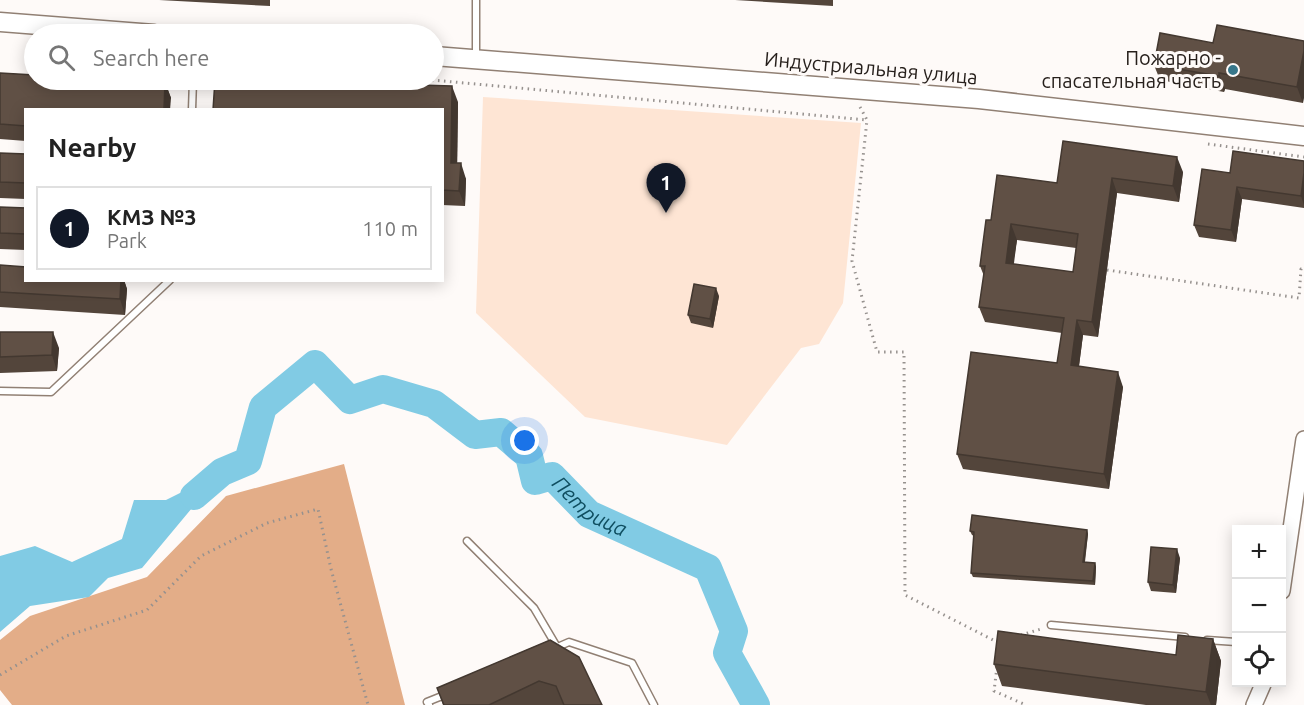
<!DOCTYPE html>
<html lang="en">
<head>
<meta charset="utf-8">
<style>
  :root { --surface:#fff; --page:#f2f2f2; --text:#222; --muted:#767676; --line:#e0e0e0; --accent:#111827 }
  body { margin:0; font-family:Ubuntu,sans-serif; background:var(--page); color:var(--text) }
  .controls { position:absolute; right:18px; bottom:18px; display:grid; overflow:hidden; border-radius:0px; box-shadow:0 3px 15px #0003 }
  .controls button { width:54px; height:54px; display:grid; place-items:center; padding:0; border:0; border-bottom:2px solid var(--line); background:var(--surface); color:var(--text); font:30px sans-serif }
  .you { position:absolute; left:525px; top:441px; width:21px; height:21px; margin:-15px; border:4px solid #fff; border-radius:50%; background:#1a73e8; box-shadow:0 0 0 9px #1a73e833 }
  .badge { display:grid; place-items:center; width:39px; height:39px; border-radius:50%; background:var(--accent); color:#fff; font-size:20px; font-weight:700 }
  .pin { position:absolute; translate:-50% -50px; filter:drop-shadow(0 2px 3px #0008) }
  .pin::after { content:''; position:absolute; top:32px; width:21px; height:18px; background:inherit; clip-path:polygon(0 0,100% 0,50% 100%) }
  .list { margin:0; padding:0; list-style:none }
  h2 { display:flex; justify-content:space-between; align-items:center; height:78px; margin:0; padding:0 24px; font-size:26px }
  h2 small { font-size:20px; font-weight:400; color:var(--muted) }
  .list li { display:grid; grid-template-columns:39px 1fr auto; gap:18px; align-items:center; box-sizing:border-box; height:84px; margin:0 12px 12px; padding:0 12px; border:2px solid var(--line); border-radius:0px }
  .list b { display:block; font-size:22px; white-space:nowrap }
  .list p { margin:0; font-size:20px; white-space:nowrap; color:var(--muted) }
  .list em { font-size:20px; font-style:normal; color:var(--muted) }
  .icon { flex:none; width:33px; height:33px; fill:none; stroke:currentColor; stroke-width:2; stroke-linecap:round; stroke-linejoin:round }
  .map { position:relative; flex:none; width:1304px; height:705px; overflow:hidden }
  .search { position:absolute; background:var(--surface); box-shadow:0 3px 15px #0003; left:24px; top:24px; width:420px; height:66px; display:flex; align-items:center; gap:15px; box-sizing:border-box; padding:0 21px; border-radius:33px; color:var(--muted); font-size:22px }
  .panel { position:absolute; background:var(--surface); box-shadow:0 3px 15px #0003; left:24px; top:108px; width:420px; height:174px; border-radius:0px }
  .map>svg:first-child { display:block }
  .green { fill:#fee5d4 }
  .forest { fill:#e3ad88 }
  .water { fill:#81cbe4 }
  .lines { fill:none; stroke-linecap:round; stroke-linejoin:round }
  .river { stroke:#81cbe4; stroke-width:28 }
  .service-casing { stroke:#918074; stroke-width:9 }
  .tertiary-casing { stroke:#918074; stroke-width:18 }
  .secondary-casing { stroke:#918074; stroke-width:21 }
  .path { stroke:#96918e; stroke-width:3; stroke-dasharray:1.5 4.5; stroke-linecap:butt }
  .service { stroke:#fff; stroke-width:6 }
  .tertiary { stroke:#fff; stroke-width:15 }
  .secondary { stroke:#fff; stroke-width:18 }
  .wall { fill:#53453b; fill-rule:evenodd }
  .shaded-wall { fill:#433830 }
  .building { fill:#605045; stroke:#433830; stroke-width:1.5; fill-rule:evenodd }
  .poi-dot { fill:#37778b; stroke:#fefaf8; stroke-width:2 }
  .labels { text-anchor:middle; stroke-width:6; stroke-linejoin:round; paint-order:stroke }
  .poi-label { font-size:20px; fill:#261f1b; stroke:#fefaf8; text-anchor:end }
  .street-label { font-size:20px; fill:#261f1b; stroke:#fefaf8 }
  .water-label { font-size:21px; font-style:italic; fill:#0f4e60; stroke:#fefaf8 }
</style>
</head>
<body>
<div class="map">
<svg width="1304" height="705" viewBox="0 0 1304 705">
  <rect width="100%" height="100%" fill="#fefaf8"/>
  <polygon class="green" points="483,97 861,123 843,303 819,344 801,348 727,445 585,417 476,313"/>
  <polygon class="forest" points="344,464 405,705 12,705 0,690 0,640 30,616 147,577 226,496"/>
  <polygon class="water" points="222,472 142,568 108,578 89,597 30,606 0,632 0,556 35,546 72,562 122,539 134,500 166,500"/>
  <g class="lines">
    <path class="river" id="s1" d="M194,496L222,472L248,461L263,407L315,364L350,400L383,389L434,404L475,435L501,432L529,456L535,481L552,476L589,514L708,568L734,631L727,653L756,705"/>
    <g class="service-casing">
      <g id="service">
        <polyline points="476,0 476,58"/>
        <polyline points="192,110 193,80"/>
        <polyline points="0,391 51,392 170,280"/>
        <polyline points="467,541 534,608 557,647"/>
        <polyline points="1051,625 1185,637"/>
        <polyline points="1207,640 1236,642"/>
        <polyline points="553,649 569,642 632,663 654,705"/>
        <polyline points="429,705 427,702 447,694"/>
      </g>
    </g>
    <g class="tertiary-casing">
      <g id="tertiary">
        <polyline points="1282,591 1304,439"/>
        <polyline points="1254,705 1264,682"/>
      </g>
    </g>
    <g class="secondary-casing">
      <g id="secondary">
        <polyline points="0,22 154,34"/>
        <polyline points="434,56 979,99 1304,136"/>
      </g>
    </g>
    <g class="path">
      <polyline points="432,80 867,120"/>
      <polyline points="860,107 867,120 852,261 877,352 904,352 905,595 999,643"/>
      <polyline points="1208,144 1304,157"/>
      <polyline points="1107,270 1299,298 1301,269 1304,269"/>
      <polyline points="1021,635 1041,629"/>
      <polyline points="997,667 994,691 1026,705"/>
      <polyline points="0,675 66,636 147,610 201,556 267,523 318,509 331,569 368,705"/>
    </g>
    <use href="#service" class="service"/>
    <use href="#tertiary" class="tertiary"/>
    <use href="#secondary" class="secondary"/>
  </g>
  <g class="wall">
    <polygon points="159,0 270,0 270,6"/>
    <polygon points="735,0 833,0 833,6"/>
    <polygon points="1304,41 1303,103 1225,89 1224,92 1160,80 1154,65 1213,43"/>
    <polygon points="0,73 165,82 171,98 26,110 26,141 0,139"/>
    <polygon points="458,102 457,163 466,179 465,206 442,205 442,110"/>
    <polygon points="0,153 26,154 26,199 0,198"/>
    <polygon points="1304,161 1304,208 1242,199 1236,242 1199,237 1194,225 1230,173"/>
    <path d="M1183,172L1179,202L1117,193L1098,337L1083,335L1079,366L1123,387L1109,489L963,469L957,454L1057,363L1062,333L985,322L979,307L984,276L980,266L991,220L1057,183ZM1017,240L1076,248L1073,272L1013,264Z"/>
    <polygon points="0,207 26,208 26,250 0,249"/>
    <polygon points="0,265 26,280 124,280 127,289 125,315 0,307"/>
    <polygon points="719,296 713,328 691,323 688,315"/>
    <polygon points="0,332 59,348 57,371 0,373"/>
    <polygon points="1087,530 1088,534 1085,562 1095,563 1096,567 1095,585 973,577 971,573 974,536 972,535 970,531"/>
    <polygon points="1180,558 1176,593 1151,591 1148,582"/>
    <polygon points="1213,639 1221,661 1216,705 1146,705 1002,686 994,664 1176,655"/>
    <polygon points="550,640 602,705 443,705 437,688"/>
  </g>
  <g class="shaded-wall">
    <polygon points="1304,51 1304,98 1303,103 1297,87"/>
    <polygon points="1219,73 1225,89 1224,92 1219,76"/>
    <polygon points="165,82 171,98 170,110 164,110"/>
    <polygon points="452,86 458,102 457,178 451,163"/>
    <polygon points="1177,157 1183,172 1179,202 1173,186"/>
    <polygon points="461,163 466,179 465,206 459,191"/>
    <polygon points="1304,173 1304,205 1301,196"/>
    <polygon points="1112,178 1117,193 1098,337 1092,322"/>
    <polygon points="1237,187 1242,199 1236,242 1231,230"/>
    <polygon points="1011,224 1017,240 1012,278 1006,263"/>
    <polygon points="121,280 124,280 127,289 125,315 120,299"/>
    <polygon points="716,288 719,296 713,328 710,319"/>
    <polygon points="1077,320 1083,335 1077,381 1071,365"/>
    <polygon points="53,332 59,348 57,371 52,355"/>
    <polygon points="1118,372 1123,387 1109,489 1104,474"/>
    <polygon points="1087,530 1088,534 1084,566 1083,562"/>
    <polygon points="1177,549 1180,558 1176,593 1173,585"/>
    <polygon points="1095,563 1096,567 1095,585 1093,581"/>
    <polygon points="1213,639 1221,661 1216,705 1211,705 1206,692"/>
  </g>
  <g class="building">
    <polygon points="1217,25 1304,41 1304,51 1297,87 1219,73 1219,76 1154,65 1160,33 1213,43"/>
    <polygon points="0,73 34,75 34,80 118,80 165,82 164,110 26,110 26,126 0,124"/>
    <polygon points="215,80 241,80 452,86 451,163 461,163 459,191 442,190 442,110 213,110"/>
    <path d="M1063,141L1177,157L1173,186L1112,178L1092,322L1077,320L1071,365L1118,372L1104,474L957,454L971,352L1057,363L1064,318L979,307L985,266H980L986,220H991L997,175L1057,183ZM1011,224L1078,234L1073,272L1006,263Z"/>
    <polygon points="1233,151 1304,161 1304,173 1301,196 1237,187 1231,230 1194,225 1202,169 1230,173"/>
    <polygon points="0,153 26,154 26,183 0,182"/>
    <polygon points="0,207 26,208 26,234 0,233"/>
    <polygon points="0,265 26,267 26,280 121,280 120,299 0,292"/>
    <polygon points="694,284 716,288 710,319 688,315"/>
    <polygon points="0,332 53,332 52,355 0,357"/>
    <polygon points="972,515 1087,530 1083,562 1095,563 1093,581 971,573 974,532 970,531"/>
    <polygon points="1151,547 1177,549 1173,585 1148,582"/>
    <polygon points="998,631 1176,655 1178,635 1213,639 1206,692 994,664"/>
    <polygon points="550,640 579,657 602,705 564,705 556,686 539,681 489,705 444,705 437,688"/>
  </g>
  <circle class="poi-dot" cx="1233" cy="70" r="6"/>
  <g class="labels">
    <g class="poi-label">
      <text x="1221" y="65">Пожарно -<tspan x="1221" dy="23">спасательная часть</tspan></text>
    </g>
    <g class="street-label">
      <text transform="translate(871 68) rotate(5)" y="7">Индустриальная улица</text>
    </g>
    <g class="water-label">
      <text dy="7" stroke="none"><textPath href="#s1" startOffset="534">Петрица</textPath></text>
    </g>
  </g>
</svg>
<div class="controls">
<button>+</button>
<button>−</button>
<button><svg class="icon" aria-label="locate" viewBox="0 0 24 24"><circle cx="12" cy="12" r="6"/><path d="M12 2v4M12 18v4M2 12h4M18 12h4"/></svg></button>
</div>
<div class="you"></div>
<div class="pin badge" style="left:666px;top:213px">1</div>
<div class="search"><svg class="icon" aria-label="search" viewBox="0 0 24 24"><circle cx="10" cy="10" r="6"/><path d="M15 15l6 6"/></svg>Search here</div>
<section class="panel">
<h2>Nearby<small></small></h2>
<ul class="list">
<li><span class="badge">1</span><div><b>КМЗ №3</b><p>Park</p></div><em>110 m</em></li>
</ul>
</section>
</div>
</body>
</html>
